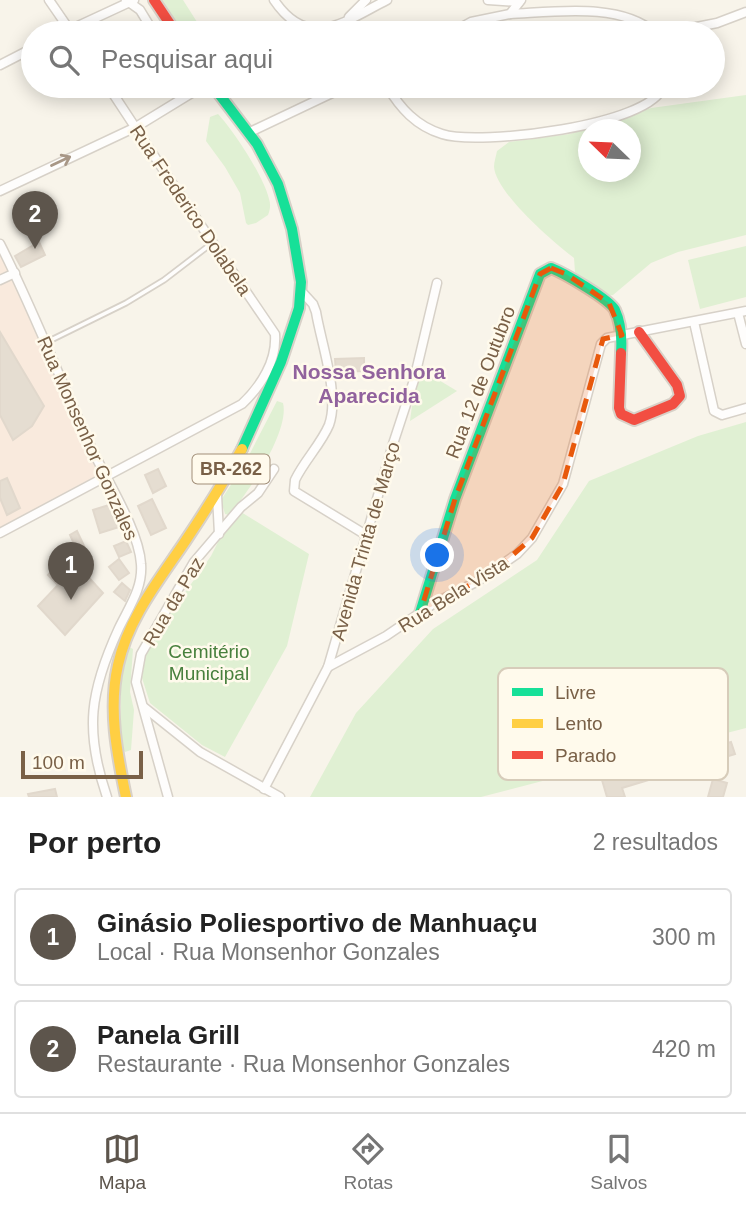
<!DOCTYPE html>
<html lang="pt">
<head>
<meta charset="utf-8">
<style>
  :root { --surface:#fff; --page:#f2f2f2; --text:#222; --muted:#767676; --line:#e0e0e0; --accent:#5d554c }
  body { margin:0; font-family:Helvetica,sans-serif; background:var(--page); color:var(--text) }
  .compass { position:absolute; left:578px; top:119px; width:63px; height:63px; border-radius:50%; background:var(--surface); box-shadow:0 4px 18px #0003; rotate:293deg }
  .scale { position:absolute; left:21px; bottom:18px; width:122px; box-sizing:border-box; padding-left:7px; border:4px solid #796047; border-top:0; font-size:19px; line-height:24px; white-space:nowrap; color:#796047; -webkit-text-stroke:5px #fffaec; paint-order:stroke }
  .you { position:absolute; left:438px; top:556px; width:24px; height:24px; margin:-18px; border:5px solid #fff; border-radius:50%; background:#1a73e8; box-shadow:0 0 0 10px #1a73e833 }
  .badge { display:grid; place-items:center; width:46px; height:46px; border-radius:50%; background:var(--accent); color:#fff; font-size:23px; font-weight:700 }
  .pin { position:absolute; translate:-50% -58px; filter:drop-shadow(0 2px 4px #0008) }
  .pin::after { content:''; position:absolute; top:37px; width:24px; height:21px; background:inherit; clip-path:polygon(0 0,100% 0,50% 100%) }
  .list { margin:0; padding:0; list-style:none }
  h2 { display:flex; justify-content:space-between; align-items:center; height:91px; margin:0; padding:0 28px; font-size:30px }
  h2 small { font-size:23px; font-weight:400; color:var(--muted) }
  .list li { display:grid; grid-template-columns:46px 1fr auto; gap:21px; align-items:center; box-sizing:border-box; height:98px; margin:0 14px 14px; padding:0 14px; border:2px solid var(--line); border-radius:7px }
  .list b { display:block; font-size:26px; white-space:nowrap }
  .list p { margin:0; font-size:23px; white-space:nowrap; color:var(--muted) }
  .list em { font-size:23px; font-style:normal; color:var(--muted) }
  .icon { flex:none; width:38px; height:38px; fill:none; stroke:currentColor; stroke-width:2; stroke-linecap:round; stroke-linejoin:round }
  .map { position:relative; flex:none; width:746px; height:797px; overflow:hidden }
  .search { position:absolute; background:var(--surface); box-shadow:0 4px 18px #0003; left:21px; right:21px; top:21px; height:77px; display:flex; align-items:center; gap:18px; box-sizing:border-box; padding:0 24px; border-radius:38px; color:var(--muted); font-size:26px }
  .sheet { height:315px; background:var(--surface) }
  nav { display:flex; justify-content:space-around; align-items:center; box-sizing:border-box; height:98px; border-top:2px solid var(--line); background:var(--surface); font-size:19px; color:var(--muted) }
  nav a { display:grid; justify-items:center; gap:4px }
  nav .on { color:var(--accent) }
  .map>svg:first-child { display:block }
  .commercial { fill:#f9eadd }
  .green { fill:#e0f0d3; fill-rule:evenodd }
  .building { fill:#e5ddd1; stroke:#e1d8cc; stroke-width:2 }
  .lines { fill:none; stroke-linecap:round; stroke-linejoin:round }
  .lane-casing { stroke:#d7d1c8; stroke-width:7 }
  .street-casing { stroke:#d7d1c8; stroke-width:11 }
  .fast-casing { stroke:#d8d1c8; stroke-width:14 }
  .slow-casing { stroke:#d8d1c8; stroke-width:14 }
  .jam-casing { stroke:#d8d1c8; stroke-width:14 }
  .lane { stroke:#fefdfc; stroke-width:3.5 }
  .street { stroke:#fefdfc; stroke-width:8 }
  .fast { stroke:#16e098; stroke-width:10 }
  .slow { stroke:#ffcf43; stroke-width:10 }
  .jam { stroke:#f24e42; stroke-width:10 }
  .oneway { stroke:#a89786 }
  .marked { fill:#e8590c; fill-opacity:0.2; stroke:#e8590c; stroke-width:5; stroke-dasharray:14 9; stroke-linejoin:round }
  .labels { text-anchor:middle; stroke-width:5; stroke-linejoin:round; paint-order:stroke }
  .shield { fill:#fffaec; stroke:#a18e78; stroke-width:2 }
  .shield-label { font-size:18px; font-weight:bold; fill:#796047 }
  .street-label { font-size:19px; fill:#796047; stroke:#fffaec }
  .park-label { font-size:19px; fill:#48803d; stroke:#fffaec }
  .neighbourhood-label { font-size:21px; font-weight:bold; fill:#91629d; stroke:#fffaec }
  .key { fill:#fffaec; stroke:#d7ccba; stroke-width:2 }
  .key-label { font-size:19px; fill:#796047 }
</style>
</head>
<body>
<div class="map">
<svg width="746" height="797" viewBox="0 0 746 797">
  <rect width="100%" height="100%" fill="#f8f4ea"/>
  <polygon class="commercial" points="0,244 106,478 0,533"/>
  <g class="green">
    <polygon points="159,0 183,0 204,33 181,33"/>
    <path d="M746,95V235L678,252L651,263L613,295L607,296L578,276L575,272L574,258C553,242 496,193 494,167C494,162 496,156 497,151L509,142L570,134L651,108ZM588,130H630V172H588Z"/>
    <path d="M218,114C234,131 264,177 269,199C271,205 270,210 268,215L256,223L248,225L246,223L240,193L225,167L206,141L210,117Z"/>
    <polygon points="746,246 746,297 700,309 688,260"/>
    <polygon points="417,367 457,391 410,421"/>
    <path d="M277,401L283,403C290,431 248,493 229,515L225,514L221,500L245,463Z"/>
    <polygon points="746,422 746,728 481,797 310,797 356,713 433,629 537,560 589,481 698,436"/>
    <polygon points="241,512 309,554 287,646 225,757 202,745 150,703 142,678 146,652 159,629 211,556 220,538"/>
    <polygon points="129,647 133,649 130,692 134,710 131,750 125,752 121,746 121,675"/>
  </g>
  <g class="building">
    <polygon points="39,242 45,255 21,267 15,256"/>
    <polygon points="0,332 44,406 32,426 13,440 0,415"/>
    <polygon points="364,358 364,371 336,372 335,359"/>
    <polygon points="158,469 166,486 153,493 145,475"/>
    <polygon points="7,478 20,508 7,515 0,498 0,481"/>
    <polygon points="152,499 166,528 151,535 138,506"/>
    <polygon points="109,505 112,512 116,511 122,526 100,533 93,510"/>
    <polygon points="77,531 86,550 70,557 103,593 65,635 38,606 58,585 48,575 75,546 70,535"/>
    <polygon points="126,541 131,552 119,557 114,546"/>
    <polygon points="119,559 129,573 119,580 109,567"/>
    <polygon points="122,583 130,590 125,601 114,592"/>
    <polygon points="731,742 735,754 622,788 625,797 607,797 602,780"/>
    <polygon points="713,779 727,783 723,797 708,797"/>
    <polygon points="55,789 57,797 29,797 28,794"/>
  </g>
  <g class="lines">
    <g class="lane-casing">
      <g id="lane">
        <polyline points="490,86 523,90 529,86"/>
        <polyline points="47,342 126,303 164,280 211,244"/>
      </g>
    </g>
    <g class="street-casing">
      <g id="street">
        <polyline points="49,0 71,32"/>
        <polyline points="126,0 140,10 154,33"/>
        <path d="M274,0C309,52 345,21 387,0"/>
        <polyline points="488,0 519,2"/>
        <path d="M510,14C554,12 621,2 655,33"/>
        <polyline points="349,17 366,0"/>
        <polyline points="63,33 134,0"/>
        <polyline points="451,33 471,22 510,14 521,0"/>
        <polyline points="666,33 717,23 746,12"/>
        <polyline points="0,65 33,48"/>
        <path d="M387,86C400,108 416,126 442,134C478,146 652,126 663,86"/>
        <polyline points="250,132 347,86"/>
        <polyline points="0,191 136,127 203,86"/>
        <path d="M0,244C33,309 59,377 89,443C104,476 139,529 141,564C143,588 129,607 119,628C90,691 84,730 107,797"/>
        <polyline points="0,280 15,273"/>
        <path d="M302,292L313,304L316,312C321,343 340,395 329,425C321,444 304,461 295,480L294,491L366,535"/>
        <polyline points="738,313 746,344"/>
        <polyline points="694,322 714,411 722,415 746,408"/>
        <polyline points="217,495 219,534"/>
        <path d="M0,533L242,404C261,386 277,361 275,334L168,177L108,86"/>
        <polyline points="328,667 386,636 433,604 478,581 517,554 532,538 563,484 601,344 607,338 746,311"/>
        <polyline points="145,708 200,752 280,797"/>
        <polyline points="264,789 328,667 393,444 414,380 437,283"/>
        <polyline points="168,797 136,682 141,654 194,562 241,507 258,493 274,469"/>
      </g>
    </g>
    <g class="fast-casing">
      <g id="fast">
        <polyline points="213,86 257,144 278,184 292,229 301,282 299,308 281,362 242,449"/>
        <path d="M420,613L455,499L540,274L551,268C564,273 609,299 615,310C621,323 622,339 621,353"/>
      </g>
    </g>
    <g class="slow-casing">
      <path id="slow" d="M126,797C117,754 108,709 118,665C128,618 160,579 186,540C206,510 225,480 242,449"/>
    </g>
    <g class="jam-casing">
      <g id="jam">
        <polyline points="154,0 176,33"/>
        <polyline points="621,353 619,408 621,414 634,420 673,404 680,396 677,385 639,332"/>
      </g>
    </g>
    <use href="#lane" class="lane"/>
    <use href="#street" class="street"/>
    <use href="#fast" class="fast"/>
    <use href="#slow" class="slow"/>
    <use href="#jam" class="jam"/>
  </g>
  <defs><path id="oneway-shaft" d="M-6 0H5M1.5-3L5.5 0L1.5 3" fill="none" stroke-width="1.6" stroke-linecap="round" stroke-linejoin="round" transform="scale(1.75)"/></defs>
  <use class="oneway" href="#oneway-shaft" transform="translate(61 161) rotate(-25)"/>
  <path class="marked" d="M551,268L566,274L609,303L622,335L603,339L563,484L532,538L493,572L420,613L455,499L540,274Z"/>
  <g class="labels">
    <rect class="shield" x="192.5" y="454.5" width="77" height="29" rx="5"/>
    <g class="shield-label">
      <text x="231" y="475">BR-262</text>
    </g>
    <g class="street-label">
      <text transform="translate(191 210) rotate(56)" y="7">Rua Frederico Dolabela</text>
      <text transform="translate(480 382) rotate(-69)" y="7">Rua 12 de Outubro</text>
      <text transform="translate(88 438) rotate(66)" y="7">Rua Monsenhor Gonzales</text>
      <text transform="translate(365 541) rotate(-74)" y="7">Avenida Trinta de Março</text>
      <text transform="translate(453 594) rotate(-32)" y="7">Rua Bela Vista</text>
      <text transform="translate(173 601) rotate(-59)" y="7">Rua da Paz</text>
    </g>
    <g class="park-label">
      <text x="209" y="658">Cemitério<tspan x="209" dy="22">Municipal</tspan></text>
    </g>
    <g class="neighbourhood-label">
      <text x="369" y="379">Nossa Senhora<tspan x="369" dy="24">Aparecida</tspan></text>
    </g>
  </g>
  <rect x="498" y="668" width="230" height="112" rx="10" class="key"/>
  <rect x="512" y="688" width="31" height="8" fill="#16e098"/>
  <rect x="512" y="719" width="31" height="9" fill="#ffcf43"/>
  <rect x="512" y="751" width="31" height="8" fill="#f24e42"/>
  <g class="key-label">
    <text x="555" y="699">Livre</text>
    <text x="555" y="730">Lento</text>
    <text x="555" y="762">Parado</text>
  </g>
</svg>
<svg class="compass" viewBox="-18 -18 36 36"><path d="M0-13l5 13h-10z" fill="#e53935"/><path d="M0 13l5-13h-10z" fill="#767676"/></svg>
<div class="scale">100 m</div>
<div class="you"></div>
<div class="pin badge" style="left:71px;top:600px">1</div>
<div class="pin badge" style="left:35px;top:249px">2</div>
<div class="search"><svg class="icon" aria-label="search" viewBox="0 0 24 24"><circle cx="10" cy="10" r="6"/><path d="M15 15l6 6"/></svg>Pesquisar aqui</div>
</div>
<section class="sheet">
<h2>Por perto<small>2 resultados</small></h2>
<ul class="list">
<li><span class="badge">1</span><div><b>Ginásio Poliesportivo de Manhuaçu</b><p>Local · Rua Monsenhor Gonzales</p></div><em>300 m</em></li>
<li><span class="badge">2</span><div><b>Panela Grill</b><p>Restaurante · Rua Monsenhor Gonzales</p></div><em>420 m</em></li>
</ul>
</section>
<nav>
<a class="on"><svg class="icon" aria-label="map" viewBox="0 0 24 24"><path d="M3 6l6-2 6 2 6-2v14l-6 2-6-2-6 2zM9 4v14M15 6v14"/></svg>Mapa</a>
<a><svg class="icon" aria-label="directions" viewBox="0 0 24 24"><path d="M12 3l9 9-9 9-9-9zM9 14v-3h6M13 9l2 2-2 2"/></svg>Rotas</a>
<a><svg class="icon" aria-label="saved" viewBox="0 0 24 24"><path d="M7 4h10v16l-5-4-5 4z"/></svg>Salvos</a>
</nav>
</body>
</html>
